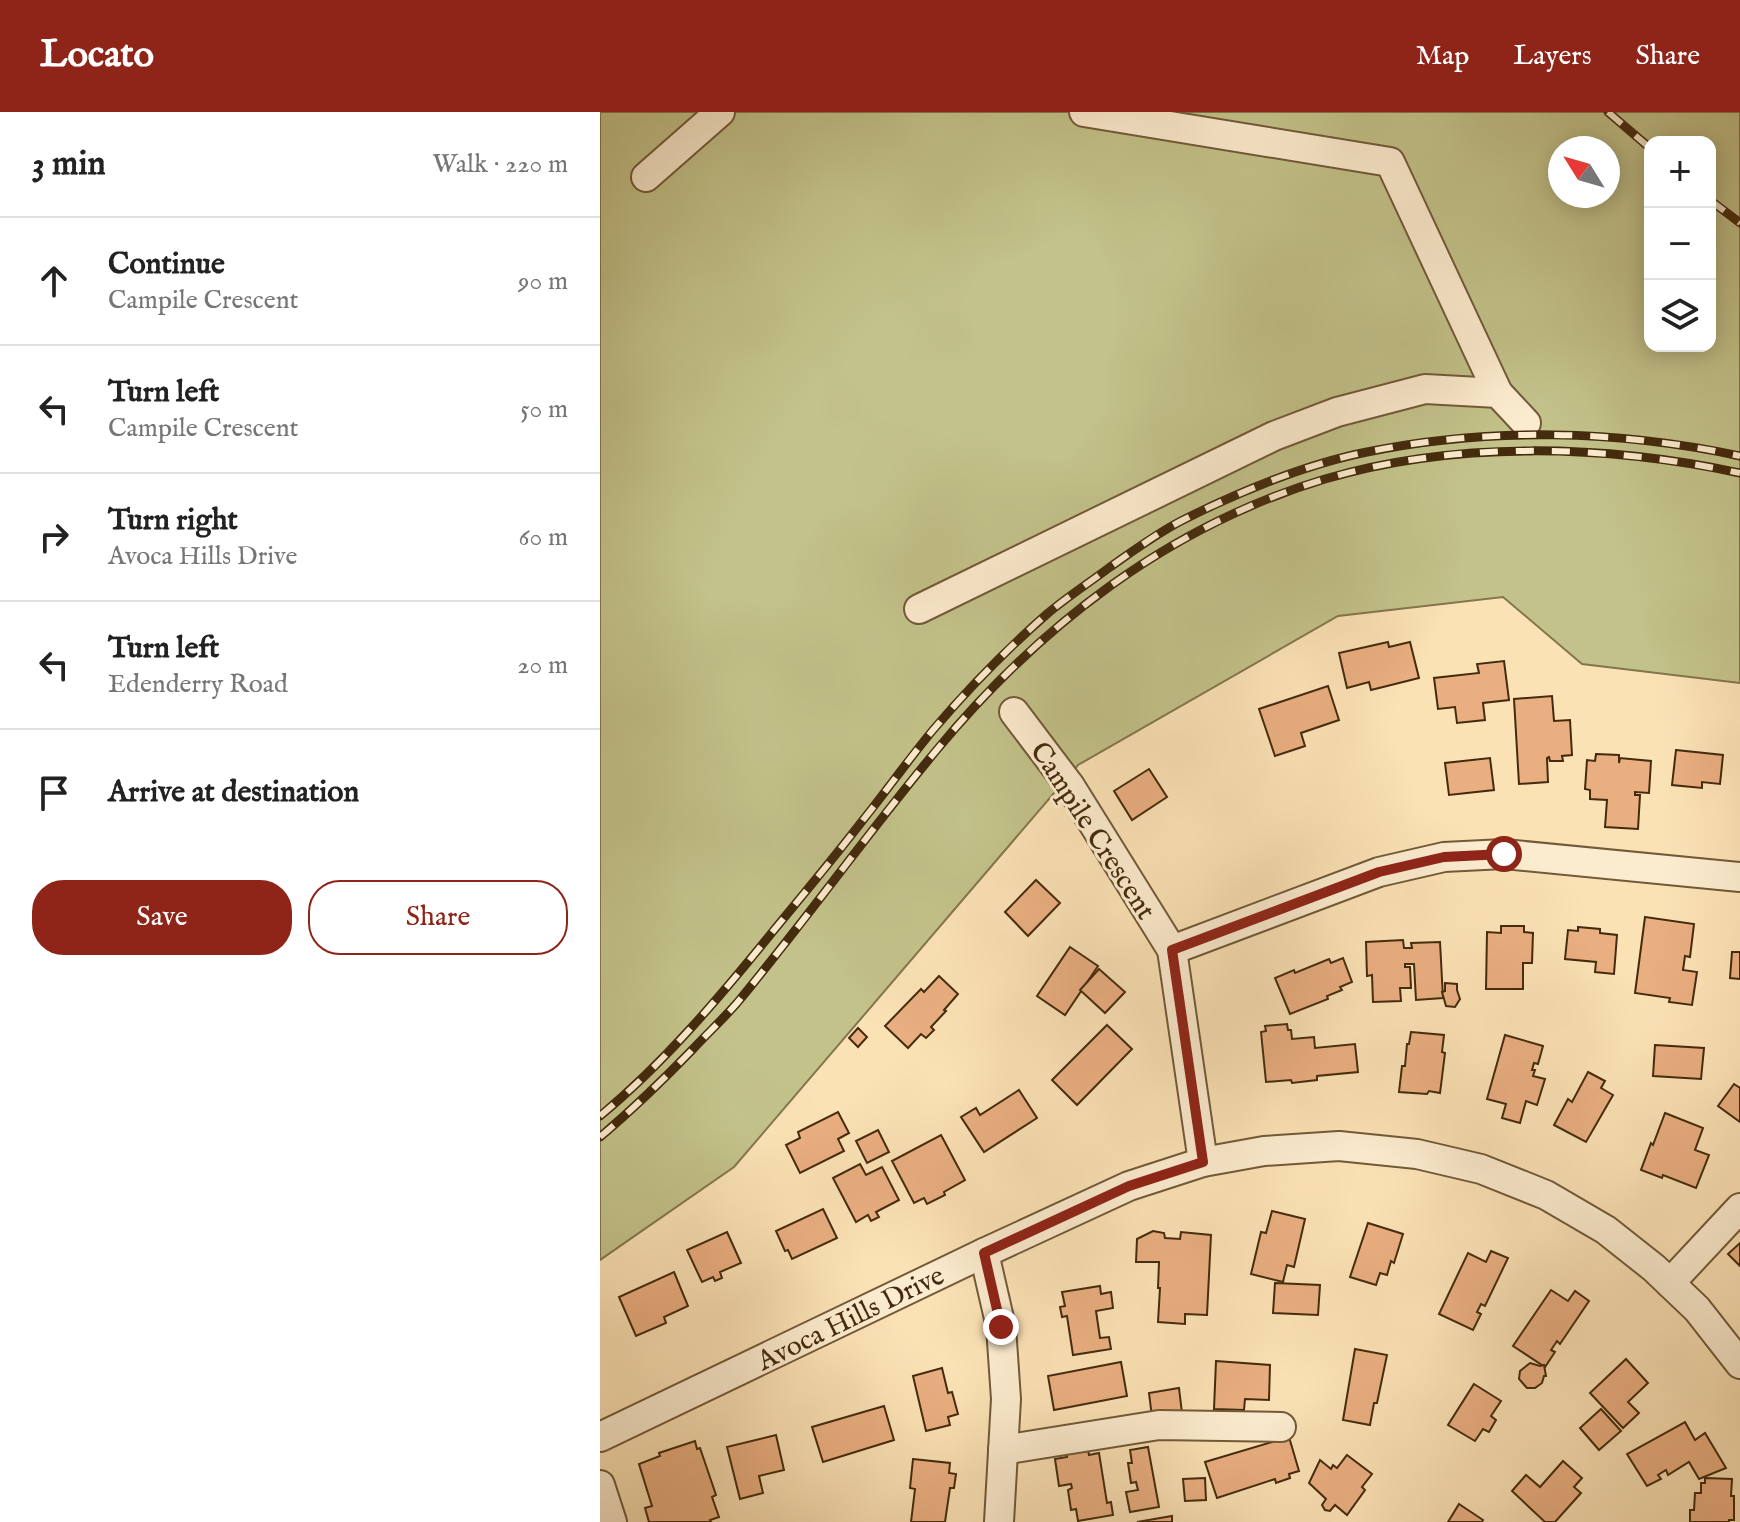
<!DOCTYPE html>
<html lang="en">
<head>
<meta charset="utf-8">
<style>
  :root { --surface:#fff; --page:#f2f2f2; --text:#222; --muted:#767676; --line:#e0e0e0; --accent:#8f2418 }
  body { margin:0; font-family:"IM FELL English",serif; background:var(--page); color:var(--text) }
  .controls { position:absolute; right:24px; top:24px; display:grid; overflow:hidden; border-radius:16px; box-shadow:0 4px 20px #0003 }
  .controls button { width:72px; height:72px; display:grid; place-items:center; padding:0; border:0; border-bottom:2px solid var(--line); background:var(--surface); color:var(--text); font:40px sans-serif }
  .compass { position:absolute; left:948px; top:24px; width:72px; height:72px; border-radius:50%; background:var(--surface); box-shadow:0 4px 20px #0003; rotate:307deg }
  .stop { position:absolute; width:24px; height:24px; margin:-18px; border:6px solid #8f2418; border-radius:50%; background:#fff }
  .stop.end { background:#8f2418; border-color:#fff; box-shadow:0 2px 8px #0008 }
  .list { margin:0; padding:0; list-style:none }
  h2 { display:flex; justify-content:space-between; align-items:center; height:104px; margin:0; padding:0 32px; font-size:34px }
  h2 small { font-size:26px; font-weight:400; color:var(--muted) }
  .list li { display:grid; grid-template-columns:52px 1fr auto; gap:24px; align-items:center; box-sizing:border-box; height:128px; padding:0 32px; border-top:2px solid var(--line) }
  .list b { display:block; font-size:30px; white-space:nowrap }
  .list p { margin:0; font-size:26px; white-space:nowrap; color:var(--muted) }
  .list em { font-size:26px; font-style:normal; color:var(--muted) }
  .actions { display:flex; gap:16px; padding:24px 32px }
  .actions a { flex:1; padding:18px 0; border:2px solid var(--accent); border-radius:32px; text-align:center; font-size:28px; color:var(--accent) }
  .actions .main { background:var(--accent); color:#fff }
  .icon { flex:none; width:44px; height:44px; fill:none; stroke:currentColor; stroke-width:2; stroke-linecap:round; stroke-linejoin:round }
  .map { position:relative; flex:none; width:1140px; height:1410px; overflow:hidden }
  header { display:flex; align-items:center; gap:48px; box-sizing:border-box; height:112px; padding:0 40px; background:var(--accent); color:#fff }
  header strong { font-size:38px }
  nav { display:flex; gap:44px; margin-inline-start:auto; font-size:28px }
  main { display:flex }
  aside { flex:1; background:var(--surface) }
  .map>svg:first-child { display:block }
  .green { fill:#c3c28a; stroke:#84764c; stroke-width:2; fill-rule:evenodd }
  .building { fill:#eaaf81; stroke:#442b0d; stroke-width:2 }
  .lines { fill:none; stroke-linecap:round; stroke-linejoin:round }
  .minor-casing { stroke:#725937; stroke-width:32 }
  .minor { stroke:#fceccf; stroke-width:28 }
  .rail-casing { stroke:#442b0d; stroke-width:9 }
  .rail { stroke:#fceccf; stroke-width:6; stroke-dasharray:18; stroke-linecap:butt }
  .route { stroke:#8f2418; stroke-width:10 }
  .labels { text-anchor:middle; stroke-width:6; stroke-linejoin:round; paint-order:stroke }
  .street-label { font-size:28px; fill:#442b0d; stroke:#fceccf }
</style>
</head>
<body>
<header>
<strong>Locato</strong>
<nav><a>Map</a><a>Layers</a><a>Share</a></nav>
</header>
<main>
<aside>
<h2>3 min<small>Walk · 220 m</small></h2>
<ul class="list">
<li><svg class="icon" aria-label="ahead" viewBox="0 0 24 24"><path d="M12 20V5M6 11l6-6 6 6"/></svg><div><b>Continue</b><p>Campile Crescent</p></div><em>90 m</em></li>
<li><svg class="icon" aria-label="left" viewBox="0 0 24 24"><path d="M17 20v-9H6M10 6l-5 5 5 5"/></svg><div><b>Turn left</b><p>Campile Crescent</p></div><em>50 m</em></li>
<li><svg class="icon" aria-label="right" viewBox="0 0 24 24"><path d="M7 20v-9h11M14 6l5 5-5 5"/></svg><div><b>Turn right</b><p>Avoca Hills Drive</p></div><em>60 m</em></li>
<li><svg class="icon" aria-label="left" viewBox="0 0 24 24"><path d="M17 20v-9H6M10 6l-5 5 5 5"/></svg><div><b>Turn left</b><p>Edenderry Road</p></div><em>20 m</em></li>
<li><svg class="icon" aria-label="arrive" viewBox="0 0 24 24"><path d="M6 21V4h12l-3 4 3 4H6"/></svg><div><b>Arrive at destination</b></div></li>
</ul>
<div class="actions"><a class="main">Save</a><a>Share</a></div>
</aside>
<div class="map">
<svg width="1140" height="1410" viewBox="0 0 1140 1410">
  <rect width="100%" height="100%" fill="#fbe2b5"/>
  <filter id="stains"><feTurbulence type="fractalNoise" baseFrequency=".0025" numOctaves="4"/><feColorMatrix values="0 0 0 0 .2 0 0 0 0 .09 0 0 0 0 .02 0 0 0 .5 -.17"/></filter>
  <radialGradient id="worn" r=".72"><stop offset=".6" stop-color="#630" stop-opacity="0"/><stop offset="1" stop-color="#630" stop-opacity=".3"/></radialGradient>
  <path class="green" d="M0,0H1140V571L982,552L903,485L738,504L478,653L134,1055L0,1148ZM1050,30H1110V234H1050ZM960,36H1008V84H960Z"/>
  <g class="building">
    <polygon points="788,530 789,535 810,530 819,566 771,578 769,570 747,576 739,541"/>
    <polygon points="904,549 909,588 883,591 885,608 857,611 855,595 838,597 834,566 879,561 877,552"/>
    <polygon points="728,574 739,608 701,621 705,634 675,644 659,597"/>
    <polygon points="952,584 954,609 970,608 972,643 962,644 963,649 950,649 949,645 947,646 948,670 919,672 914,587"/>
    <polygon points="1076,638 1123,643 1120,672 1102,670 1102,676 1072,673"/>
    <polygon points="996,642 1019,643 1019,651 1020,646 1051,649 1049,681 1035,680 1035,683 1040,683 1038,717 1005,715 1007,688 990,687 990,678 985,677 987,648 995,649"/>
    <polygon points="890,646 894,678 849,683 845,651"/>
    <polygon points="549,657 567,685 532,708 514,679"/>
    <polygon points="436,768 460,791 428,824 405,800"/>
    <polygon points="1045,805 1094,812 1090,845 1085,844 1083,858 1097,860 1092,893 1069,890 1070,886 1035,881"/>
    <polygon points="901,814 924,814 924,820 933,821 932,851 923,851 923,877 886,877 887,820 901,821"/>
    <polygon points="978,815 1000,817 1000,821 1017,823 1014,862 995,860 996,850 965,847 968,818 978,819"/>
    <polygon points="803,828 804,836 812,836 811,831 840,830 843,886 816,888 814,852 805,852 805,855 810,855 811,876 800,876 801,889 773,890 772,863 767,864 766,830"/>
    <polygon points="470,835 498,854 465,903 437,884"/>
    <polygon points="1132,840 1140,840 1140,867 1130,866"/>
    <polygon points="743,846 752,870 740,875 742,878 727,884 728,887 690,902 675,866 694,858 695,861 729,847 731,851"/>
    <polygon points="499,857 525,880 505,901 480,878"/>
    <polygon points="339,864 358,882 344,898 346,899 331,915 334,918 326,926 321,922 308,936 285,914 321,877 324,880"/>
    <polygon points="845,871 857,872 857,878 860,887 855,895 846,894 842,880 845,879"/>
    <polygon points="687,912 688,918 691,918 692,927 714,925 715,936 755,932 758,960 717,964 717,968 692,971 691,968 666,970 661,920 666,919 665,914"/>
    <polygon points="507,913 532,937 477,993 452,968"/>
    <polygon points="258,916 267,925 258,935 249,926"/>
    <polygon points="811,920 844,923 842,940 845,941 840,981 829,979 827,982 799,980 802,954 805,954 807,932 809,932"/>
    <polygon points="905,923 943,934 938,952 934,951 932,958 935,958 933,964 945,967 937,993 926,989 920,1011 902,1006 906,992 887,987"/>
    <polygon points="1055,933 1104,936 1101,967 1053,964"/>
    <polygon points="988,960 1005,969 1001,976 1013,983 986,1030 954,1013 968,987 972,990"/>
    <polygon points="1134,972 1140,976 1140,1010 1118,994"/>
    <polygon points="419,978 437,1006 384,1040 361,1005 376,996 380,1003"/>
    <polygon points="238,1000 249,1021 238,1027 244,1039 200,1061 186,1033 200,1026 198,1020"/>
    <polygon points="1065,1001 1103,1016 1095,1038 1109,1043 1096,1076 1063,1063 1062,1066 1041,1058 1051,1031 1053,1033"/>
    <polygon points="278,1018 289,1040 267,1051 256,1029"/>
    <polygon points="341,1023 365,1068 344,1080 345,1083 327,1092 324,1086 314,1091 292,1049"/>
    <polygon points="260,1052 266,1063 282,1055 299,1088 276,1100 279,1105 271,1109 268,1103 256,1110 233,1066"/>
    <polygon points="223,1097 237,1126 192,1147 188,1138 185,1139 176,1119"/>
    <polygon points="672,1099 705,1107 694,1155 687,1153 683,1170 651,1162 661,1120 666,1121"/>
    <polygon points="768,1111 803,1122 794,1151 791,1149 787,1163 780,1161 776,1173 750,1165"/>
    <polygon points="553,1119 564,1121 565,1126 580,1127 581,1120 611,1123 607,1203 585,1202 585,1212 558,1210 560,1176 558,1176 559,1150 536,1150 537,1127"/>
    <polygon points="127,1120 141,1151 120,1160 122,1166 115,1169 113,1165 102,1170 87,1138"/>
    <polygon points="1140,1131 1140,1154 1128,1142"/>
    <polygon points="891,1139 908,1146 885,1194 881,1192 877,1200 881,1202 873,1218 839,1202 868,1141 886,1150"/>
    <polygon points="74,1160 88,1194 64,1205 66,1211 36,1224 19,1185"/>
    <polygon points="675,1171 720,1173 718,1203 673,1201"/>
    <polygon points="500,1174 501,1182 511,1180 513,1196 496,1199 500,1226 509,1225 511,1237 473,1243 467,1204 462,1205 460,1195 465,1194 462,1180"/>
    <polygon points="951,1178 968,1189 975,1179 989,1189 960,1232 957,1229 951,1238 955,1240 945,1255 913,1234"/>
    <polygon points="755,1237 787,1243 777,1291 774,1291 770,1313 743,1308"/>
    <polygon points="1026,1247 1048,1271 1028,1290 1039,1301 1023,1316 990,1281"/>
    <polygon points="616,1249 670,1253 669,1288 645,1287 644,1298 614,1297"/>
    <polygon points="521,1250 527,1284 454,1298 448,1264"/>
    <polygon points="930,1251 940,1254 944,1253 946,1264 944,1264 942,1271 935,1276 927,1276 919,1267 920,1259"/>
    <polygon points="342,1256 348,1281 352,1280 358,1302 348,1305 350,1313 326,1319 313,1264"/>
    <polygon points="874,1272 901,1289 891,1304 896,1308 889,1320 883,1317 875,1329 848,1313"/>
    <polygon points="579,1276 582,1301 552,1305 549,1281"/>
    <polygon points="284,1294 294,1328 223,1350 212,1315"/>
    <polygon points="1001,1297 1021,1319 999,1338 980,1316"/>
    <polygon points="1085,1310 1095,1328 1105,1321 1126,1356 1099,1367 1089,1350 1068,1363 1066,1358 1058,1363 1061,1367 1047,1374 1027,1342"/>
    <polygon points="176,1323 184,1358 159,1364 163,1381 140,1387 127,1335"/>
    <polygon points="689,1325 699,1359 689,1362 690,1366 676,1371 675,1367 617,1386 605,1350"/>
    <polygon points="95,1329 97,1337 100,1336 116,1383 112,1385 119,1405 110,1408 111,1410 49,1410 45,1396 52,1394 39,1352 60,1344 59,1341"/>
    <polygon points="548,1335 559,1395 530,1400 526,1380 538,1378 536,1370 531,1371 528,1351 532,1351 530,1338"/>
    <polygon points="488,1338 489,1343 499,1341 507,1391 511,1390 513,1403 478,1409 476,1397 471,1398 468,1378 472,1376 471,1372 459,1374 455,1347 467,1345 466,1341"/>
    <polygon points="747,1343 772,1362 762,1375 765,1378 747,1403 735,1393 730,1399 725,1398 722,1393 726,1387 709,1371 720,1348 731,1357 733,1353 737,1356"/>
    <polygon points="313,1347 350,1351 349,1361 356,1362 354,1376 350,1376 345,1410 311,1410 315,1377 310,1376"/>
    <polygon points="963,1349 982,1366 974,1375 981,1381 955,1410 945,1410 912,1379 926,1363 940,1375"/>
    <polygon points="605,1366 606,1388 585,1389 583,1367"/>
    <polygon points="1105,1366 1132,1367 1131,1384 1134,1384 1134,1408 1129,1408 1129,1410 1090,1410 1090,1398 1094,1398 1095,1381 1101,1381 1101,1371 1105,1371"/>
    <polygon points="859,1392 883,1408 882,1410 848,1410"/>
    <polygon points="572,1404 572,1410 537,1410"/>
  </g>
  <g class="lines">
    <g class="minor-casing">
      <g id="minor">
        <polyline points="484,0 790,50 898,281"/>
        <polyline points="46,65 120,0"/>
        <polyline points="319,497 674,324 737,300 825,277 898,281 926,311"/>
        <polyline points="414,600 470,674 572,838 603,1050"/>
        <polyline points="572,838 779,760 844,745 904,742 1140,765"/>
        <polyline points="384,1141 401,1215 406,1287 399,1410"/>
        <polyline points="1070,1171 1140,1096"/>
        <polyline points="0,1325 384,1141 529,1074 603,1050 664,1039 739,1034 817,1042 881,1057 946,1083 1006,1118 1054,1156 1097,1197 1140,1252"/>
        <polyline points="403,1338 559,1313 681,1315"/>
        <polyline points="0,1373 12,1410"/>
      </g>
    </g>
    <use href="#minor" class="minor"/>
    <g class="rail-casing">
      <g id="rail">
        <polyline points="1008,0 1050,36"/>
        <polyline points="1110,88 1140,111"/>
        <path d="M0,1004C64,951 118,887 170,823C201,785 233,747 263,708C287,678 309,647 333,618C368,577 407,537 447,502C467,485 489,471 510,455C533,439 556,422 581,409C636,381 706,352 767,340C888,315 1019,318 1140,344"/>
        <path d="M0,1025C33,997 63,968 93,937C107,922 123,907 137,891C205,809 267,722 335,640C438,515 568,414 725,367C856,328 1007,333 1140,361"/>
      </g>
    </g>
    <use href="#rail" class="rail"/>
  </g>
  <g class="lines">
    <polyline class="route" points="401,1215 384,1141 529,1074 603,1050 572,838 779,760 844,745 904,742"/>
  </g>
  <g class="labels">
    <g class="street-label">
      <text transform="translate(494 718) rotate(57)" y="10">Campile Crescent</text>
      <text transform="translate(250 1205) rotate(-26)" y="10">Avoca Hills Drive</text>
    </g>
  </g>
  <rect width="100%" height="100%" filter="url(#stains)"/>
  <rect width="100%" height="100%" fill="url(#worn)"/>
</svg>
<div class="controls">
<button>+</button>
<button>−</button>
<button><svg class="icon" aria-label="layers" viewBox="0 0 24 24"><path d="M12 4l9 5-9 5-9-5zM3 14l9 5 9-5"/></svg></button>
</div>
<svg class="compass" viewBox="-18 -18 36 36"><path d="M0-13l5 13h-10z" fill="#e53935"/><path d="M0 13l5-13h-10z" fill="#767676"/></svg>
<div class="stop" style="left:904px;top:742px"></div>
<div class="stop end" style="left:401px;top:1215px"></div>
</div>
</main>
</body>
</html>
